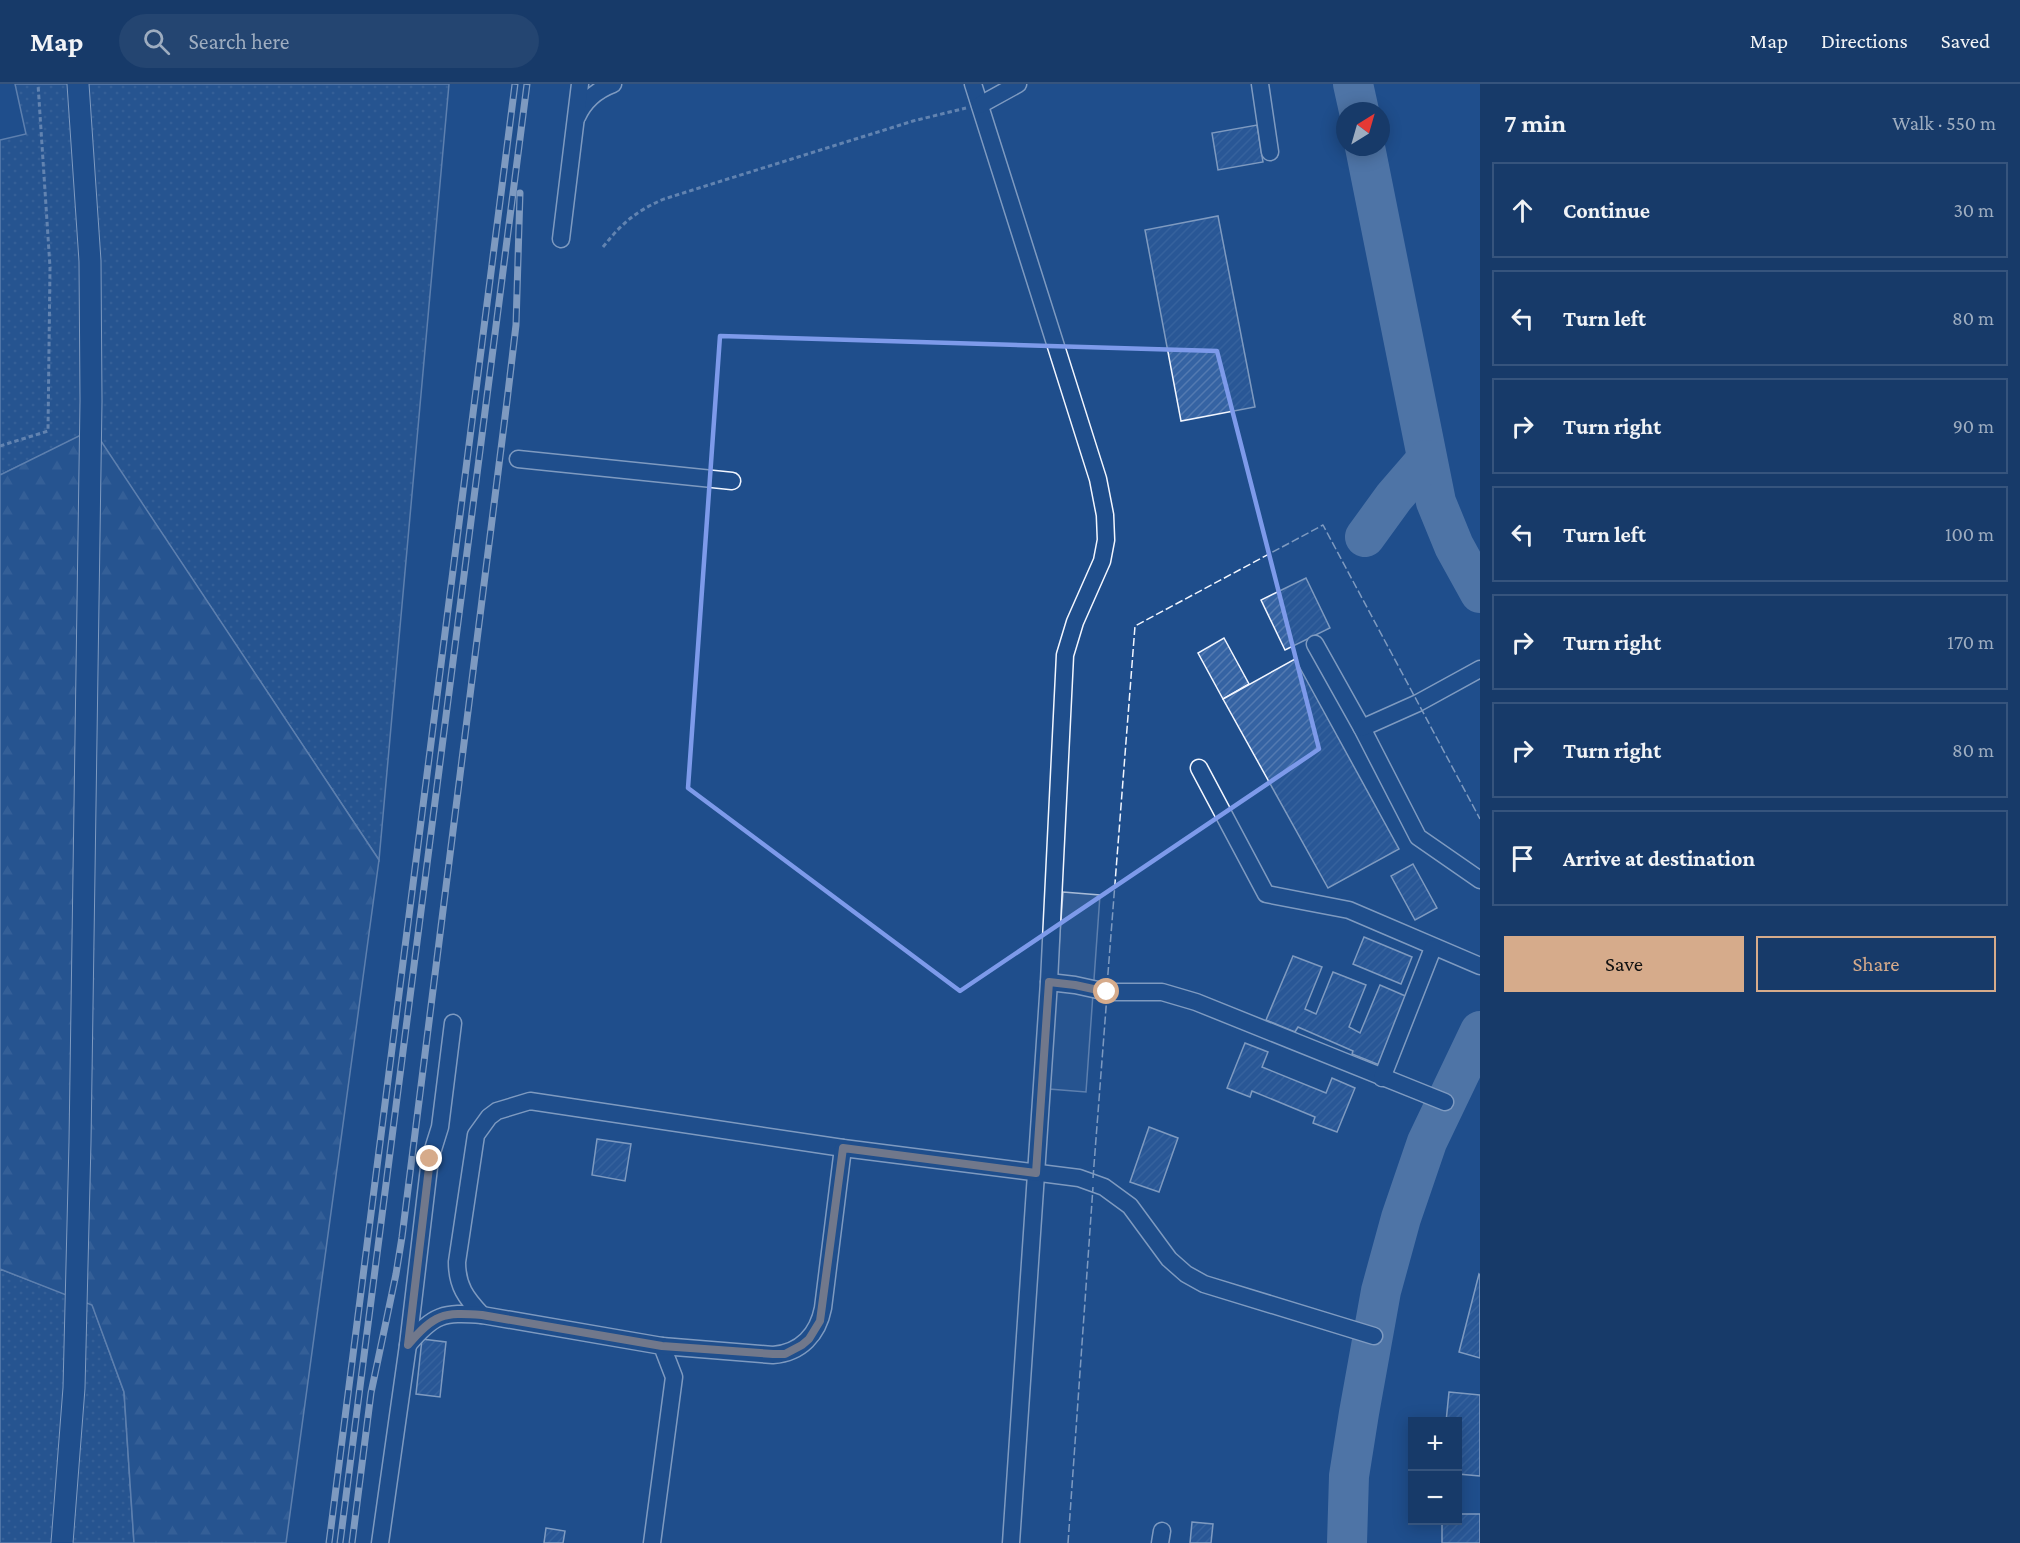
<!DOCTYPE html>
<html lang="en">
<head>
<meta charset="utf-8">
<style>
  :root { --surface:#173a69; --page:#244571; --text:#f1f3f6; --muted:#9eadc0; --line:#36547d; --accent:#d6ab8b }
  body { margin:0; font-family:"Crimson Pro",serif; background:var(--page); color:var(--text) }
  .controls { position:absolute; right:18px; bottom:18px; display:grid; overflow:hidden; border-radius:0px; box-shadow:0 3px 15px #0003 }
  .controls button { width:54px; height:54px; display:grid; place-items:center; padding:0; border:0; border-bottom:2px solid var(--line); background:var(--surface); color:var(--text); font:30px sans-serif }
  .compass { position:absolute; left:1336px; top:18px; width:54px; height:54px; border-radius:50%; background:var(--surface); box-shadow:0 3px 15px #0003; rotate:37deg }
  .stop { position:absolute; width:18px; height:18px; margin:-14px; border:4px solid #d6ab8b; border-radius:50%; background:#fff }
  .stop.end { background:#d6ab8b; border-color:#fff; box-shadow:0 2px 6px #0008 }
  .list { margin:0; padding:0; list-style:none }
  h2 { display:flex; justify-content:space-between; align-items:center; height:78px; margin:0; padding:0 24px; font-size:26px }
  h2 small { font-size:20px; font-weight:400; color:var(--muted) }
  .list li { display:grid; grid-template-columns:39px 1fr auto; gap:18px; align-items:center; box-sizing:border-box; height:96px; margin:0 12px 12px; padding:0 12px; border:2px solid var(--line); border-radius:0px }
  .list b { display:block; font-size:22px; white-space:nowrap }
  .list em { font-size:20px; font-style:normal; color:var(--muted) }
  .actions { display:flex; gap:12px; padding:18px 24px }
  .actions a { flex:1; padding:14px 0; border:2px solid var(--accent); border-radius:0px; text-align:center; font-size:21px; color:var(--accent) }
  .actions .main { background:var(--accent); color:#111 }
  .icon { flex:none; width:33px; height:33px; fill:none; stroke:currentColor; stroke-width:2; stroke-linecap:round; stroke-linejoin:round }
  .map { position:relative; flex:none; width:1480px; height:1459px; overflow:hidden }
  header { display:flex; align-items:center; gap:36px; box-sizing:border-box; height:84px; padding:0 30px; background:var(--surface); border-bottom:2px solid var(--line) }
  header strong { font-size:28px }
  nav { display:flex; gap:33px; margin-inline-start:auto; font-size:21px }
  .search { width:420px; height:54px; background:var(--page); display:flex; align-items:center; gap:15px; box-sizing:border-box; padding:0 21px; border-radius:33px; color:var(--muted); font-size:22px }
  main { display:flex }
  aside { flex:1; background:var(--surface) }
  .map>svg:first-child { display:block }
  .grass { fill:url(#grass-dots); stroke:#a8bbd7; stroke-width:1.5 }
  .forest { fill:url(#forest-firs); stroke:#a8bbd7; stroke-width:1.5 }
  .built { fill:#305b95; stroke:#a8bbd7; stroke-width:1.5 }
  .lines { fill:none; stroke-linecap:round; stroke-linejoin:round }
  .taxiway { stroke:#88a2c6; stroke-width:40 }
  .building { fill:url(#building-hatch); stroke:#f2f6ff; stroke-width:1.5 }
  .minor-casing { stroke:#f2f6ff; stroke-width:19 }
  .major-casing { stroke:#f2f6ff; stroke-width:23 }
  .path { stroke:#b3c4dc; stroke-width:3; stroke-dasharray:4.5 3; stroke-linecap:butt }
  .minor { stroke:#1f4e8c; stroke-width:16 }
  .major { stroke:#1f4e8c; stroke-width:21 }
  .rail-casing { stroke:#f2f6ff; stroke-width:7 }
  .rail { stroke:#1f4e8c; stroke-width:4.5; stroke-dasharray:14; stroke-linecap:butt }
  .fence { stroke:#f2f6ff; stroke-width:1.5; stroke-dasharray:8 3; stroke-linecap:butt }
  .route { stroke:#d6ab8b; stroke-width:8 }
  .marked { fill:none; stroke:#7d9aea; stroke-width:4.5; stroke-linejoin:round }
</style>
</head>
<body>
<header>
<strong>Map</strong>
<div class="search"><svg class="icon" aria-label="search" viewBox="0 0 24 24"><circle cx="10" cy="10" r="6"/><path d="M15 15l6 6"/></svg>Search here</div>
<nav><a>Map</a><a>Directions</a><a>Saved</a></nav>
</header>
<main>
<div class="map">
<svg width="1480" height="1459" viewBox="0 0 1480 1459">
  <defs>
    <pattern id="grass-dots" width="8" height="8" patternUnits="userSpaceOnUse" patternTransform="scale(1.5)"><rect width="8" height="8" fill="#305b95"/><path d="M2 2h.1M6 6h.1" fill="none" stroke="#4e73a5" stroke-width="1.8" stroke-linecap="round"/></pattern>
    <pattern id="forest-firs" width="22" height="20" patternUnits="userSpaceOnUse" patternTransform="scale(1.5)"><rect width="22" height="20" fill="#305b95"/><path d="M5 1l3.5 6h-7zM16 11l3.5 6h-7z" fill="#4e73a5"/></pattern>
    <pattern id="building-hatch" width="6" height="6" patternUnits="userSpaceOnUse" patternTransform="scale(1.5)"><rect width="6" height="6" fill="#3563a3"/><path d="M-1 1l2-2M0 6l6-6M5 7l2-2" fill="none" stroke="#537ab1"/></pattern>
  </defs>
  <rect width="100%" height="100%" fill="#1f4e8c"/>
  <g class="grass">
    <polygon points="15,0 449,0 379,776 93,346 0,391 0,56 26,50"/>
    <polygon points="0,1185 92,1220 124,1308 134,1459 0,1459"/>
  </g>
  <polygon class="forest" points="93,345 379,776 286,1459 134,1459 124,1308 92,1221 0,1185 0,391"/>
  <polygon class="built" points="1063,808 1100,811 1086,1008 1049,1005"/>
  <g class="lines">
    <g class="taxiway">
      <polyline points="1353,0 1359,27"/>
      <polyline points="1365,63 1436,418 1454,462 1480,509"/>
      <polyline points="1365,453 1394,413 1426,376"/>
      <polyline points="1347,1459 1349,1392 1359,1329 1381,1207 1401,1134 1427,1058 1480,947"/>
    </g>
  </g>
  <g class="building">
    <polygon points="1257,41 1263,78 1218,86 1212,49"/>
    <polygon points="1218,132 1255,323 1181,337 1145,146"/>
    <polygon points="1306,494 1330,544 1285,566 1261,516"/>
    <polygon points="1224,554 1249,600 1223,615 1198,569"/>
    <polygon points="1295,575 1399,765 1328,804 1223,615"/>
    <polygon points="1413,780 1437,824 1415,836 1391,792"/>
    <polygon points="1364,853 1412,873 1401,900 1353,880"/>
    <polygon points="1293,872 1322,883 1305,925 1316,930 1333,888 1366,901 1349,943 1360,949 1380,901 1410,914 1382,982 1352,970 1353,967 1298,943 1295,948 1266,936"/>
    <polygon points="1245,959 1268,968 1262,983 1326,1009 1332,994 1355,1004 1337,1048 1313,1039 1315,1033 1252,1007 1250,1013 1227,1004"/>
    <polygon points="1149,1043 1178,1054 1159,1108 1130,1098"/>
    <polygon points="597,1055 631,1060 625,1097 592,1091"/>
    <polygon points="1479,1190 1480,1191 1480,1274 1459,1268"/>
    <polygon points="422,1255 446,1258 440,1313 416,1310"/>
    <polygon points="1449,1308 1480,1311 1480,1392 1458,1390 1458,1338 1446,1338"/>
    <polygon points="1458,1430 1480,1430 1480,1459 1442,1459 1442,1436 1458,1436"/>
    <polygon points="1192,1438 1213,1440 1211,1459 1190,1459"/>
    <polygon points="546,1444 565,1447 563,1459 544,1459"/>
  </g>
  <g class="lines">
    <g class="minor-casing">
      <g id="minor">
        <polyline points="973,0 1098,395 1105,431 1106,456 1102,477 1075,538 1065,571 1049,898 1011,1459"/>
        <polyline points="1260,0 1270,68"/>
        <polyline points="980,21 1018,0"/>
        <path d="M577,33C584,17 597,6 613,0"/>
        <polyline points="561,155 580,0"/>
        <polyline points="518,375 732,397"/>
        <polyline points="1315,560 1362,644 1418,753 1480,796"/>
        <polyline points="1362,644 1418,619 1480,585"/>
        <polyline points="1199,684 1266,810 1349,826 1480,882"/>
        <polyline points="1049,898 1075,901 1107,908 1162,908 1196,918 1445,1018"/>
        <polyline points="1382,994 1433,864"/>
        <path d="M482,1231C466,1214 457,1202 457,1178L476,1051L489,1033L497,1027L530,1017L843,1064L1079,1094L1104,1103L1130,1122L1169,1175L1186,1190L1204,1200L1374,1252"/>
        <path d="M408,1261C434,1230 443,1228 482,1231L662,1262L674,1293L652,1459"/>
        <path d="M662,1262L773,1271C801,1269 818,1250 823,1224L843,1064"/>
        <polyline points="380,1459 408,1261 430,1075 440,1043 453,939"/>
        <polyline points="1160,1459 1162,1447"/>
      </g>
    </g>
    <g class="major-casing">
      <polyline id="major" points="62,1459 74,1304 80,1058 91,317 90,177 78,0"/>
    </g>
    <g class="path">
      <path d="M603,163C622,139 636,127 664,115L913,37L966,24"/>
      <polyline points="0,362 48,347 50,183 38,0"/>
    </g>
    <use href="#minor" class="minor"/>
    <use href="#major" class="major"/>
    <g class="rail-casing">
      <g id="rail">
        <polyline points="329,1459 515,0"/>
        <polyline points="340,1459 527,0"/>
        <polyline points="352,1459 371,1309 396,1190 402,1153 507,317 516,241 520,109"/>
      </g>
    </g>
    <use href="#rail" class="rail"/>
    <g class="fence">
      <polyline points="1107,902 1135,542 1323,441 1480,735"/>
      <polyline points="1093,1094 1107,911"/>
      <polyline points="1068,1459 1093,1103"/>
    </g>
  </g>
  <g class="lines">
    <path class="route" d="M430,1075L408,1261C434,1230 443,1228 482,1231L662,1262L773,1270H785L802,1261L809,1255L820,1237L843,1064L1036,1089L1049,898L1075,901L1107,908"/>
  </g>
  <path d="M0 0H1480V1459H0ZM720,252L1217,267L1319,665L960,907L688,704Z" fill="#1f4e8c" fill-opacity=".55" fill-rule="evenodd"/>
  <path class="marked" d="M720,252L1217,267L1319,665L960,907L688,704Z"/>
</svg>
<div class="controls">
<button>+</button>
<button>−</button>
</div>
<svg class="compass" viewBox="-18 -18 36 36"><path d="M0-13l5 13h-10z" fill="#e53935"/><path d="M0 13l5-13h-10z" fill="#9eadc0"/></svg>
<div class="stop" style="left:1107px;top:908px"></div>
<div class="stop end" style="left:430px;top:1075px"></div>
</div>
<aside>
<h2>7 min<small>Walk · 550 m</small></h2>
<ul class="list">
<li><svg class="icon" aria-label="ahead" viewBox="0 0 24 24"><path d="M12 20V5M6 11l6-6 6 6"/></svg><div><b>Continue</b></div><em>30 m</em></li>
<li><svg class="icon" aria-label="left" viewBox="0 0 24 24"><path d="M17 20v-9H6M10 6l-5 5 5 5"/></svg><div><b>Turn left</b></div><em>80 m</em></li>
<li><svg class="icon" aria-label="right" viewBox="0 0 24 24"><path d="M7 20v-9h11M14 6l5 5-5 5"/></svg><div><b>Turn right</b></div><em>90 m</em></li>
<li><svg class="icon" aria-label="left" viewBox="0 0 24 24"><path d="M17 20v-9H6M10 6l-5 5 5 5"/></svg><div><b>Turn left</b></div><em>100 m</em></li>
<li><svg class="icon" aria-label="right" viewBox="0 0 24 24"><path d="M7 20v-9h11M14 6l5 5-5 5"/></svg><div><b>Turn right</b></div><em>170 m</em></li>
<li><svg class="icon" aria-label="right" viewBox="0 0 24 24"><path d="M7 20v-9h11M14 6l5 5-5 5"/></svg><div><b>Turn right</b></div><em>80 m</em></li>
<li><svg class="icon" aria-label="arrive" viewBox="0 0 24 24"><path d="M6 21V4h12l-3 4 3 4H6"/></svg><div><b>Arrive at destination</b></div></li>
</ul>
<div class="actions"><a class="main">Save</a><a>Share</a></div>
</aside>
</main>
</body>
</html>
